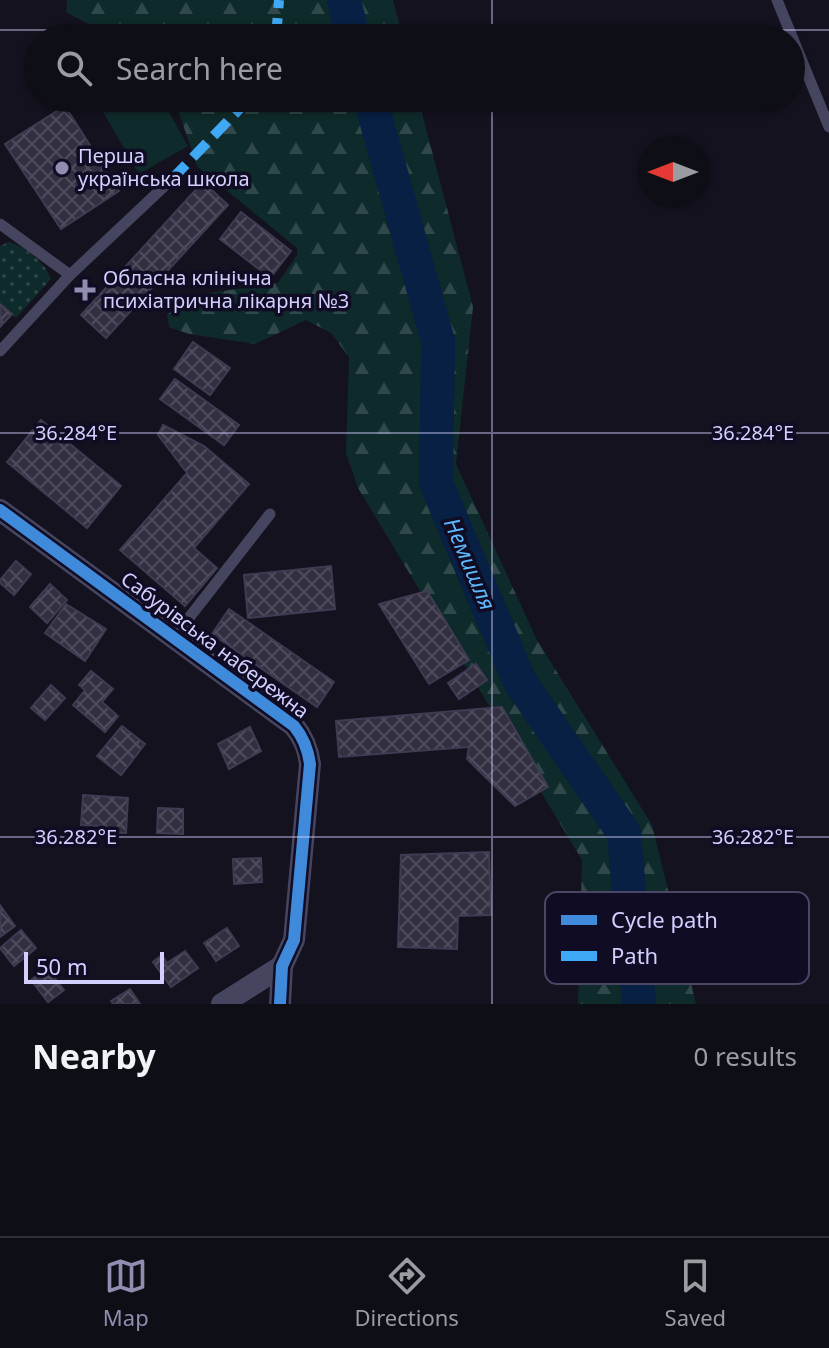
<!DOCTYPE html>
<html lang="en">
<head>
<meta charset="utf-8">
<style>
  :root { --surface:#0e0e16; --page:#1c1c23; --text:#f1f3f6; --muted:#9b9ca1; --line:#2e2e35; --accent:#908db0 }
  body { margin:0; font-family:"Noto Sans",sans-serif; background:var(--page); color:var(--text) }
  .compass { position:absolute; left:637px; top:136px; width:72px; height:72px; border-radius:50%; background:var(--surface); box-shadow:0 2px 6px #0004; rotate:270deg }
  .scale { position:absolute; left:24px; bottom:20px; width:140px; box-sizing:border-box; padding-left:8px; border:4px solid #d3cfff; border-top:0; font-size:22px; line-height:28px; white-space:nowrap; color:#d3cfff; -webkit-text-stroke:6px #0f0c24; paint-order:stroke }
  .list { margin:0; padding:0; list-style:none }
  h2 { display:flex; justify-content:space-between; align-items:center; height:104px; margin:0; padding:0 32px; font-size:34px }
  h2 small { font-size:26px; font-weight:400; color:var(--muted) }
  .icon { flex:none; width:44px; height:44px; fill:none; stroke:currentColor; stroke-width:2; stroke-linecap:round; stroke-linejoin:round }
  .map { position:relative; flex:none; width:829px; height:1004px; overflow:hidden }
  .search { position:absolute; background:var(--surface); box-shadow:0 2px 6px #0004; left:24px; right:24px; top:24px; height:88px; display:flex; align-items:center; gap:20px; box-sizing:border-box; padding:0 28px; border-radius:44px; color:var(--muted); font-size:30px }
  .sheet { height:232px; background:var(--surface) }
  nav { display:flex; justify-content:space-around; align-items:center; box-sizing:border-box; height:112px; border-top:2px solid var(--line); background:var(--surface); font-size:22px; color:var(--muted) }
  nav a { display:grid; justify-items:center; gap:4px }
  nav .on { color:var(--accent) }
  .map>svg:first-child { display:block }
  .grass { fill:url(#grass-dots) }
  .forest { fill:url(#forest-firs) }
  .park { fill:#0f2a2a }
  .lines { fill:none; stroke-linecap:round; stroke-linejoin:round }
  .river { stroke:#082044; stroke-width:34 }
  .building { fill:url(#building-cross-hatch); stroke:#3e3b53; stroke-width:2 }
  .service { stroke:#45455f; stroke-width:11 }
  .minor { stroke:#45455f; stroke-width:22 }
  .quiet { stroke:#3fa9f5; stroke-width:10; stroke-dasharray:20 10; stroke-linecap:butt }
  .cycleway-casing { stroke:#0f0c24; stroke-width:17 }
  .cycleway { stroke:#408adc; stroke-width:12 }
  .ticks { fill:none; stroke:#d3cfff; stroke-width:2; stroke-opacity:0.45 }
  .poi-dot { fill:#908db0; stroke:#0f0c24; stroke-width:3 }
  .labels { text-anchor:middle; stroke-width:7; stroke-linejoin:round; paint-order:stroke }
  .poi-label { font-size:20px; fill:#d3cfff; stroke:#0f0c24; text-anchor:start }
  .street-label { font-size:20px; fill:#d3cfff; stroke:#0f0c24 }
  .water-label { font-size:22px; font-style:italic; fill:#5db9ff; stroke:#0f0c24 }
  .key { fill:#0f0c24; stroke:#4a4666; stroke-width:2 }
  .key-label { font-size:22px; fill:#d3cfff }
  .ticks-label { font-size:20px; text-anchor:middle; fill:#d3cfff; stroke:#0f0c24; stroke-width:7; stroke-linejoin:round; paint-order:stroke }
</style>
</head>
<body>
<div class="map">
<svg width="829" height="1004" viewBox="0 0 829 1004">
  <defs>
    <pattern id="grass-dots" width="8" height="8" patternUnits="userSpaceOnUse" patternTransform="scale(2)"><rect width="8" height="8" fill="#0f2a2a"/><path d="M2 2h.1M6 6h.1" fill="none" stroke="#31484a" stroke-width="1.8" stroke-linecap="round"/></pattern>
    <pattern id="forest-firs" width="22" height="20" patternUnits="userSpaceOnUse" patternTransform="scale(2)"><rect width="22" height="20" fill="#0f2a2a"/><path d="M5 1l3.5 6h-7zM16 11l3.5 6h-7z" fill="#31484a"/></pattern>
    <pattern id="building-cross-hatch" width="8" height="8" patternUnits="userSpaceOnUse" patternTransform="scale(2)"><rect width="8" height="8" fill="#312f40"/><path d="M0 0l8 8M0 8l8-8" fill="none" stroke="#4e4c5d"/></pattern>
  </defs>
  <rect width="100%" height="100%" fill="#13121e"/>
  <path class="grass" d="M9,242C25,247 46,263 51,279L16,318L0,304V246Z"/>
  <g class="forest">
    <polygon points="67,0 393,0 403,38 114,38 66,12"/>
    <polygon points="174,98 418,98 473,307 456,464 537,640 652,825 696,1004 578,1004 582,860 358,488 346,453 349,357 331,333 306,320 255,344 189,334 169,327 167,315 188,296 278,283 297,255 297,248 197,166"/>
  </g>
  <polygon class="park" points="95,98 161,98 188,146 139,174"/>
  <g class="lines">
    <g class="river">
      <polyline points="344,0 353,38"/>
      <polyline points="370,98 438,341 436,483 520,682 624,833 639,1004"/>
    </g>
  </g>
  <g class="building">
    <polygon points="65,106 119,191 61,229 5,144"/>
    <polygon points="203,182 228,205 106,338 81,315"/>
    <polygon points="241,212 291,251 270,278 220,239"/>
    <polygon points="0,304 12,314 0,327"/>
    <polygon points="193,342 230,368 210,395 174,369"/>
    <polygon points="175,379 239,425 224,445 160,399"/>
    <polygon points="41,420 121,486 87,528 7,462"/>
    <polygon points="163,425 204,446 249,484 194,548 217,568 185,606 120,550 187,473 158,435"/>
    <polygon points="16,561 31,574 14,595 0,583 0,580"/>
    <polygon points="331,566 335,609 248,618 244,575"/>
    <polygon points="50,584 67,600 47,623 30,607"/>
    <polygon points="427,591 469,660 429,684 379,604"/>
    <polygon points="66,604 106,629 85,661 45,633"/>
    <polygon points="229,609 334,682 317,707 212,634"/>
    <polygon points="476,664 487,680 459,699 448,683"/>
    <polygon points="91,671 113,689 102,702 118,716 105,732 73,705 85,690 79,685"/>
    <polygon points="51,685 65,698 45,720 31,708"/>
    <polygon points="502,707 548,787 515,806 467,759 469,747 339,757 336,721"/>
    <polygon points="122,726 145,744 121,775 97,756"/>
    <polygon points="250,727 261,751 229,769 218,744"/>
    <polygon points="83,795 128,798 126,833 105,832 105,826 81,825"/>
    <polygon points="158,808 183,809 183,834 157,833"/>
    <polygon points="489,852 491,915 458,916 457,949 398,947 401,855"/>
    <polygon points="261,858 262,882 234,884 233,859"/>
    <polygon points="0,905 15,926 0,937"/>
    <polygon points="227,928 239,946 216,961 204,943"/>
    <polygon points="21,930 36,948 14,966 0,948"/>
    <polygon points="185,951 198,968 171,987 153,962 162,955 167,963"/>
    <polygon points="47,968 64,990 48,1002 31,980"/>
    <polygon points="130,989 140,1004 113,1004 111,1001"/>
  </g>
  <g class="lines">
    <g class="service">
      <polyline points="777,0 829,127"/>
      <polyline points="0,224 70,275"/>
      <polyline points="0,351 70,275 172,179"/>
      <polyline points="174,637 270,514"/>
    </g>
    <g class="minor">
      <path d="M0,510L294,726C304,738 308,749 310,764L294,940L282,966L280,1004"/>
      <polyline points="222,1004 282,966"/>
    </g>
    <g class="quiet">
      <polyline points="276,38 279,0"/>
      <polyline points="172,179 250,98"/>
    </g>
    <g class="cycleway-casing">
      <path id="cycleway" d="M0,510L294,726C304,738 308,749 310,764L294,940L282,966L280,1004"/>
    </g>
    <use href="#cycleway" class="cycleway"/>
  </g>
  <path class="ticks" d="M492,0V38M0,30H829M492,98V1004M0,433H829M0,837H829"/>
  <g class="poi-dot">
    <circle cx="62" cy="168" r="8"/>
    <path d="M81 278h8v8h8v8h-8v8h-8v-8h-8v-8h8z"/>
  </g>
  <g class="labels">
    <g class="poi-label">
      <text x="78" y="163">Перша<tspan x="78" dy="23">українська школа</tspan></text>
      <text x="103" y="285">Обласна клінічна<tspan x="103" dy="23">психіатрична лікарня №3</tspan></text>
    </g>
    <g class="street-label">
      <text transform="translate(215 645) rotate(37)" y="7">Сабурівська набережна</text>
    </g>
    <g class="water-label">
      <text transform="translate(470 564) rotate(67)" y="8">Немишля</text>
    </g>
  </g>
  <rect x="545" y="892" width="264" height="92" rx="12" class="key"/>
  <rect x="561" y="915" width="36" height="10" fill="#408adc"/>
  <rect x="561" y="951" width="36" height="10" fill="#3fa9f5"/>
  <g class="key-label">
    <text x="611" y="928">Cycle path</text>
    <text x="611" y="964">Path</text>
  </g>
  <g class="ticks-label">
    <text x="753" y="440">36.284°E</text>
    <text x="76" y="440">36.284°E</text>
    <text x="753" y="844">36.282°E</text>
    <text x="76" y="844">36.282°E</text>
  </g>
</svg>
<svg class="compass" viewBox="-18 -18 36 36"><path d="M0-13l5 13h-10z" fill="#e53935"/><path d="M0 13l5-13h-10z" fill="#9b9ca1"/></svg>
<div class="scale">50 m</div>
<div class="search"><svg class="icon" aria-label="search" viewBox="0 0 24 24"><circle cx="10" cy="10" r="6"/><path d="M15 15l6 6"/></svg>Search here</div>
</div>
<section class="sheet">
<h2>Nearby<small>0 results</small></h2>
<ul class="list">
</ul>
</section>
<nav>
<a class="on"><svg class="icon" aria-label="map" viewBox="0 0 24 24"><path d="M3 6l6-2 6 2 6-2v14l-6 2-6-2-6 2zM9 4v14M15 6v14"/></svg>Map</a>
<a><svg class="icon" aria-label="directions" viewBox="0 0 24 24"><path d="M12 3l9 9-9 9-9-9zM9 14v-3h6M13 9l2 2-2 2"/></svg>Directions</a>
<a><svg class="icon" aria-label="saved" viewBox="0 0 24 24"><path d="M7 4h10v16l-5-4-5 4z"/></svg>Saved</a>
</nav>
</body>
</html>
